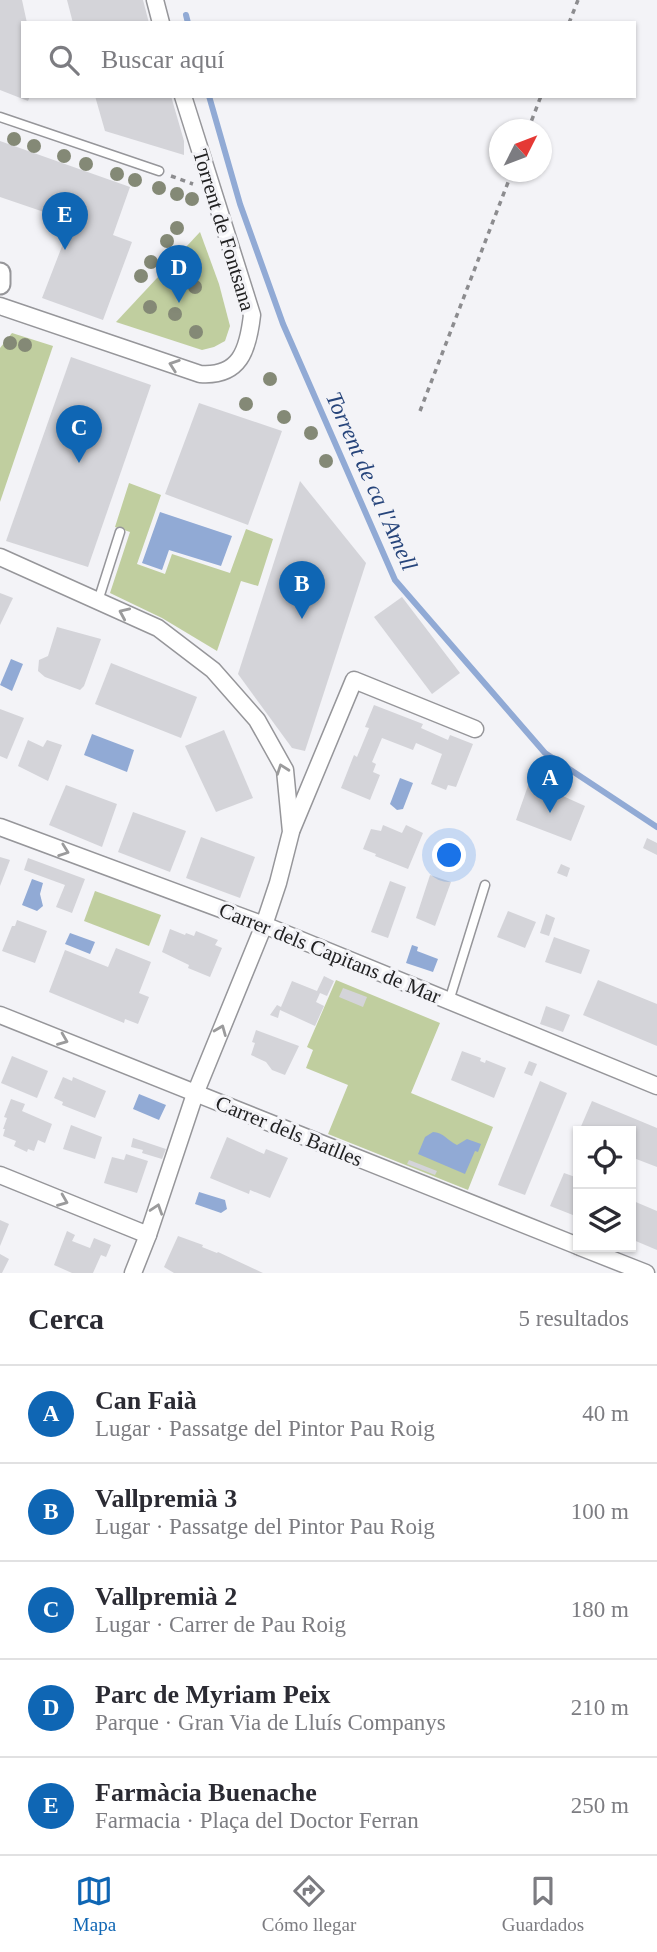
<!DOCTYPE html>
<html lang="es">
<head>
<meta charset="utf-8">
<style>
  :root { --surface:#fff; --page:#f2f2f3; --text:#2b2b33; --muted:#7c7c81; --line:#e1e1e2; --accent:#0f66b4 }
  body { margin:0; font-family:"Times New Roman",serif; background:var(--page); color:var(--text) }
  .controls { position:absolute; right:21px; bottom:21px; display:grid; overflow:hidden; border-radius:0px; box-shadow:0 2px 5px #0004 }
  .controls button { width:63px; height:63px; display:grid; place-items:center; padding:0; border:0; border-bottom:2px solid var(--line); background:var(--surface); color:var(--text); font:35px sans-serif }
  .compass { position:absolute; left:489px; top:119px; width:63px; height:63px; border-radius:50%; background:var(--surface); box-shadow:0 2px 5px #0004; rotate:48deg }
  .you { position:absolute; left:450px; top:856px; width:24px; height:24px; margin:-18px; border:5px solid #fff; border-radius:50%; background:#1a73e8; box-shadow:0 0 0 10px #1a73e833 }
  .badge { display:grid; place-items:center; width:46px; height:46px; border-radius:50%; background:var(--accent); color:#fff; font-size:23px; font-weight:700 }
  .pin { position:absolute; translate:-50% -58px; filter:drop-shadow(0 2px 4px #0008) }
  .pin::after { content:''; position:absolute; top:37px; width:24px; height:21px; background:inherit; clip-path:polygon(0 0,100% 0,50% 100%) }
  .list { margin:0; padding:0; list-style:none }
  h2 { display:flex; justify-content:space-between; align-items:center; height:91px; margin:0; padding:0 28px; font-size:30px }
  h2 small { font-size:23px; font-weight:400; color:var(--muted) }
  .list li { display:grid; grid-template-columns:46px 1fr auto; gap:21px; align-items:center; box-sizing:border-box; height:98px; padding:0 28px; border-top:2px solid var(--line) }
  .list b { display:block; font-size:26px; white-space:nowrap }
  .list p { margin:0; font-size:23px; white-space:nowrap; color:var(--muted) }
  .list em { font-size:23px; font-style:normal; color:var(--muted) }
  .icon { flex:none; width:38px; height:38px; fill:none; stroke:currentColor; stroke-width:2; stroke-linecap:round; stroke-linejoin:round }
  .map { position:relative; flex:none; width:657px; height:1273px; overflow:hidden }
  .search { position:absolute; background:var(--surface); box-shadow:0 2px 5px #0004; left:21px; right:21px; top:21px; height:77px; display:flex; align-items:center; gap:18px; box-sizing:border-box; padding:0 24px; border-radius:0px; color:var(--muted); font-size:26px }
  .sheet { height:581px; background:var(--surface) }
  nav { display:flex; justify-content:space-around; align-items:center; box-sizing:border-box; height:98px; border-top:2px solid var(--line); background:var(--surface); font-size:19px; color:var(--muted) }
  nav a { display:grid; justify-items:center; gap:4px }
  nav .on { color:var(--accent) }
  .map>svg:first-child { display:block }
  .green { fill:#c0ce9f }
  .water { fill:#91aad5 }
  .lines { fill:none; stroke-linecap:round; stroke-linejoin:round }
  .stream { stroke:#91aad5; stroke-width:6 }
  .building { fill:#d4d4d9 }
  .service-casing { stroke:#96969a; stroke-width:11 }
  .minor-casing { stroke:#96969a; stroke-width:19 }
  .tertiary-casing { stroke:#96969a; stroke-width:23 }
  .path { stroke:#8c8c8f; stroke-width:3.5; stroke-dasharray:5 5; stroke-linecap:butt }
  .service { stroke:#fff; stroke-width:8 }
  .minor { stroke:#fff; stroke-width:16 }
  .tertiary { stroke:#fff; stroke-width:19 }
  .tree { fill:#848976 }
  .oneway { stroke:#9b9b9c }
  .labels { text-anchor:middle; stroke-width:6; stroke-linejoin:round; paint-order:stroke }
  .street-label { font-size:21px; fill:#212122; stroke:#f3f3f7 }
  .water-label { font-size:23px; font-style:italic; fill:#27457b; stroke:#f3f3f7 }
</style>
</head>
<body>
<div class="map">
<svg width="657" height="1273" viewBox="0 0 657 1273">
  <rect width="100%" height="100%" fill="#f3f3f7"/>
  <g class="green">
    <polygon points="200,232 219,284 230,326 225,341 214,347 202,350 116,322"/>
    <polygon points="12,333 53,346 0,502 0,348"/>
    <polygon points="129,483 161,495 137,564 165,574 172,554 230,573 246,529 273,539 258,586 241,581 217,651 162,618 110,593 130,532 115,527"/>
    <polygon points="95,891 161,915 149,946 84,921"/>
    <polygon points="336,980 440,1023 411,1093 493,1127 468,1190 328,1134 348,1085 306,1068 313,1050 307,1047"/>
  </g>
  <g class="water">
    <polygon points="160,512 232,536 221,566 169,550 162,570 142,563"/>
    <polygon points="11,659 23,664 12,691 0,685"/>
    <polygon points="92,734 134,750 127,772 84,755"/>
    <polygon points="400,778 413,783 403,809 397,810 390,804"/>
    <polygon points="32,879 43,883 40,894 43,906 37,911 22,905"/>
    <polygon points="70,933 95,942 90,954 65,944"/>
    <polygon points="412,945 418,947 417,951 438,959 433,972 406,963"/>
    <polygon points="139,1094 166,1105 159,1120 133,1109"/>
    <path d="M433,1132C443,1132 448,1141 457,1145L467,1139L481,1144L478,1152L475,1151L465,1174L418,1154L425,1137Z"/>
    <polygon points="199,1192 225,1200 227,1209 221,1213 195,1204"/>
  </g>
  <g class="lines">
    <g class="stream">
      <polyline points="186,15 188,23"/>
      <polyline points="209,96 240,204 283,324 395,580 545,753 657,827"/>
    </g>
  </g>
  <g class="building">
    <polygon points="0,0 22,0 27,23 23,23 23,96 30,96 28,101 0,90"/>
    <polygon points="67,0 143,0 149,23 73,23"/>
    <polygon points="95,96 171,96 184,141 184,155 105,131"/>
    <polygon points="0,141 130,187 113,235 132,242 103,320 42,298 71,223 85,226 0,197"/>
    <polygon points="71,357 151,385 88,567 6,541"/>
    <polygon points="199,403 282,431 248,525 165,494"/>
    <polygon points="300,481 366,563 305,751 292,748 238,674"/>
    <polygon points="0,593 13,598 0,625"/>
    <polygon points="402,597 460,673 432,694 374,617"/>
    <polygon points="57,627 101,639 84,686 80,690 45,677 38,671 39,660 48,656"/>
    <polygon points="111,663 197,697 181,738 95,704"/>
    <polygon points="374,705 423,724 421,728 448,740 450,735 473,744 456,787 448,785 446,790 431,784 442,754 416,743 413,750 382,738 372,762 376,764 373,772 380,775 370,800 341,788 354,755 357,757 369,728 365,727"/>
    <polygon points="0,709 24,718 7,759 0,756"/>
    <polygon points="224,730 253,798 216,812 185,746"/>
    <polygon points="28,740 43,747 47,740 62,745 48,781 18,766"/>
    <polygon points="531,777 535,779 534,783 585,806 571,841 516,820"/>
    <polygon points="66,785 117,804 102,847 49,825"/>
    <polygon points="133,812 186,831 170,872 118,852"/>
    <polygon points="383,825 402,833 406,825 423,833 408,869 375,856 376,854 363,849 371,829 381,831"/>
    <polygon points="201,837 255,857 240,898 186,878"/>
    <polygon points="647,838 657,843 657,855 643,848"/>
    <polygon points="0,857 10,860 0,886"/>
    <polygon points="28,858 85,879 72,913 56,907 65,885 24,870"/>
    <polygon points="561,864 570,868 567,877 557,873"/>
    <polygon points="430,875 451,882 435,926 416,918"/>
    <polygon points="390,881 406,887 388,938 371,932"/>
    <polygon points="508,911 536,922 525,948 497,937"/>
    <polygon points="546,914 555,918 549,936 540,933"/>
    <polygon points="17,920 47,931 35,963 2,951 12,926 15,926"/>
    <polygon points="170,929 185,935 186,933 194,936 196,931 218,940 215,945 222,948 210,977 188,968 189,965 162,952"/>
    <polygon points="554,937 590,950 581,974 545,962"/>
    <polygon points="116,948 151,962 139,993 149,997 138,1024 125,1019 124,1023 49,992 65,950 108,967"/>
    <polygon points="324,976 334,981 327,996 320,993 316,1002 324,1006 315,1026 280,1010 278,1018 270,1015 277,1005 281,1007 292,981 317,991"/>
    <polygon points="598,980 657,1004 657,1046 583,1015"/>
    <polygon points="343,988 367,997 363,1007 339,997"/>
    <polygon points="546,1006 570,1015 563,1032 540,1024"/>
    <polygon points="256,1030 299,1046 285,1075 272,1070 266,1062 251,1055 255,1043 252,1042"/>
    <polygon points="462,1051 481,1058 480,1061 485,1063 486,1060 506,1068 494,1098 451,1080"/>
    <polygon points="12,1056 48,1071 37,1098 1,1083"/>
    <polygon points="529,1061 537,1064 532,1076 524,1073"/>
    <polygon points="63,1077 72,1081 73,1077 106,1091 95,1118 62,1105 63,1102 54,1098"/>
    <polygon points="540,1081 567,1093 525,1195 498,1185"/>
    <polygon points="11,1099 25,1104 22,1111 52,1124 45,1143 38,1140 34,1151 28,1149 27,1152 14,1146 16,1141 3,1136 5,1129 3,1129 7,1118 4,1117"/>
    <polygon points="592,1101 657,1128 657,1167 631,1157 631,1131 579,1131"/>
    <polygon points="71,1125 102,1137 95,1159 63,1149"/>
    <polygon points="227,1137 264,1154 266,1149 288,1158 270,1198 250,1190 249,1194 210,1178"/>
    <polygon points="133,1138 166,1149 162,1159 142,1153 143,1150 131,1147"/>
    <polygon points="126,1154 148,1161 137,1193 104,1183 112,1157 124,1160"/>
    <polygon points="409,1160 437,1171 435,1175 407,1164"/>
    <polygon points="564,1173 578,1178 578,1217 550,1206"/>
    <polygon points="631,1200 657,1211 657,1250 631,1239"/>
    <polygon points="0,1220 9,1224 0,1246"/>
    <polygon points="67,1231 75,1235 72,1241 90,1248 94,1238 111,1245 106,1257 101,1255 93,1273 72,1273 54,1265"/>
    <polygon points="178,1236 203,1245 202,1247 217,1253 218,1252 263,1273 174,1273 164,1267"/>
    <polygon points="0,1254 9,1259 2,1273 0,1273"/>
  </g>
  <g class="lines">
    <g class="service-casing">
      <g id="service">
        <polyline points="0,117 159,171"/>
        <polyline points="98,601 120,532"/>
        <polyline points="449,1001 485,885"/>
      </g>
    </g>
    <g class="minor-casing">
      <g id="minor">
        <polyline points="155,0 161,23"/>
        <path d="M0,306L200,374C240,377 248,350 252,315L183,96"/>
        <polyline points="0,557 158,628 213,670 257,720 285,770 291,832 278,883 264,925 195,1094 148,1235 133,1273"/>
        <polyline points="0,827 264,925 657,1086"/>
        <polyline points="292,829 354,680 475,729"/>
        <polyline points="0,1015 578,1246"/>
        <polyline points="0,1175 148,1235"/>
        <polyline points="580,1247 646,1273"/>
      </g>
    </g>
    <g class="tertiary-casing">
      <polyline id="tertiary" points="0,273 0,284"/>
    </g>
    <g class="path">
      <polyline points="569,23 578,0"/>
      <polyline points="528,130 541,96"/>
      <polyline points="171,176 193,184"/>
      <polyline points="420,411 512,172"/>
    </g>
    <use href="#service" class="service"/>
    <use href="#minor" class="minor"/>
    <use href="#tertiary" class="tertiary"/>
  </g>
  <g class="tree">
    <circle cx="14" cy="139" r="7"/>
    <circle cx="34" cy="146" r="7"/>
    <circle cx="64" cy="156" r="7"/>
    <circle cx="86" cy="164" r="7"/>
    <circle cx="117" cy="174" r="7"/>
    <circle cx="135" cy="180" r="7"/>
    <circle cx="159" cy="188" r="7"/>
    <circle cx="177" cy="194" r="7"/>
    <circle cx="192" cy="199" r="7"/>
    <circle cx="177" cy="228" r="7"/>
    <circle cx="167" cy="241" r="7"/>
    <circle cx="151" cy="262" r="7"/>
    <circle cx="141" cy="276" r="7"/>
    <circle cx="195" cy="287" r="7"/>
    <circle cx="150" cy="307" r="7"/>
    <circle cx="175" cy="314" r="7"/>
    <circle cx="196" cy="332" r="7"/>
    <circle cx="10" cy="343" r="7"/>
    <circle cx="25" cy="345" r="7"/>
    <circle cx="270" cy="379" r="7"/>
    <circle cx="246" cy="404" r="7"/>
    <circle cx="284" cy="417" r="7"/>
    <circle cx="311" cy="433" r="7"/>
    <circle cx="326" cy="461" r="7"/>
  </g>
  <defs><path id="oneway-chevron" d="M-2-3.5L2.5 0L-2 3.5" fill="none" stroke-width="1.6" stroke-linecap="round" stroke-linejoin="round" transform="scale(1.75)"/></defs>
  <g class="oneway">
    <use href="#oneway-chevron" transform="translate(174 365) rotate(-161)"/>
    <use href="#oneway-chevron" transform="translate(124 613) rotate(-156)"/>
    <use href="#oneway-chevron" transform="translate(282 769) rotate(-110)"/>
    <use href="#oneway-chevron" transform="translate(64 851) rotate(20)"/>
    <use href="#oneway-chevron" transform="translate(221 1030) rotate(-68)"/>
    <use href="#oneway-chevron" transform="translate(63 1040) rotate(22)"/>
    <use href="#oneway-chevron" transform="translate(63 1201) rotate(22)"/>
    <use href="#oneway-chevron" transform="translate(157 1209) rotate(-72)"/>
  </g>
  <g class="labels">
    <g class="street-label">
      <text transform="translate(224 230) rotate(73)" y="7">Torrent de Fontsana</text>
      <text transform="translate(330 953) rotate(22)" y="7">Carrer dels Capitans de Mar</text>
      <text transform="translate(289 1131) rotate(22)" y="7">Carrer dels Batlles</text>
    </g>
    <g class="water-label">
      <text transform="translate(372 481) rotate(66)" y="8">Torrent de ca l'Amell</text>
    </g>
  </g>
</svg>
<div class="controls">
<button><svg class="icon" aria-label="locate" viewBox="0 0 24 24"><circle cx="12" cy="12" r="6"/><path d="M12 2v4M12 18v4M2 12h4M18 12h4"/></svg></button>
<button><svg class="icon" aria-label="layers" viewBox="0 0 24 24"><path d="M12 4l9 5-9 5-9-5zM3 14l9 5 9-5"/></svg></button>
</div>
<svg class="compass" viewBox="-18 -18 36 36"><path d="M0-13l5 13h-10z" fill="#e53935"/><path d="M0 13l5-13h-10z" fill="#7c7c81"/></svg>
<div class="you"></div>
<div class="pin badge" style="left:550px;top:813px">A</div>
<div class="pin badge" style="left:302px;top:619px">B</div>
<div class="pin badge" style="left:79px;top:463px">C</div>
<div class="pin badge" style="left:179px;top:303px">D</div>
<div class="pin badge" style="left:65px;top:250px">E</div>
<div class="search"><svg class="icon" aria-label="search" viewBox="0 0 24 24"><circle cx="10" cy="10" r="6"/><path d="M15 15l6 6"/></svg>Buscar aquí</div>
</div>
<section class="sheet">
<h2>Cerca<small>5 resultados</small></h2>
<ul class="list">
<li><span class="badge">A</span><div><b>Can Faià</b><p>Lugar · Passatge del Pintor Pau Roig</p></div><em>40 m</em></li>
<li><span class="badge">B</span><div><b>Vallpremià 3</b><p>Lugar · Passatge del Pintor Pau Roig</p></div><em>100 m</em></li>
<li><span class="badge">C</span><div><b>Vallpremià 2</b><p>Lugar · Carrer de Pau Roig</p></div><em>180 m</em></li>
<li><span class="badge">D</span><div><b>Parc de Myriam Peix</b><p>Parque · Gran Via de Lluís Companys</p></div><em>210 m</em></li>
<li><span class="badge">E</span><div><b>Farmàcia Buenache</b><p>Farmacia · Plaça del Doctor Ferran</p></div><em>250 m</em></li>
</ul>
</section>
<nav>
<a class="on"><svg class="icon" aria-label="map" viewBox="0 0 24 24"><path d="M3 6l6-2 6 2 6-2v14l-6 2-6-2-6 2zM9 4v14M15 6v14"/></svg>Mapa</a>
<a><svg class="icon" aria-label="directions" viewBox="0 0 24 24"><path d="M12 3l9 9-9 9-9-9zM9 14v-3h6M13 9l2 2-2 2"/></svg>Cómo llegar</a>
<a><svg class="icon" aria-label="saved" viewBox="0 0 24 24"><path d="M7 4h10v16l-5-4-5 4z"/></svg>Guardados</a>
</nav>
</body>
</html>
